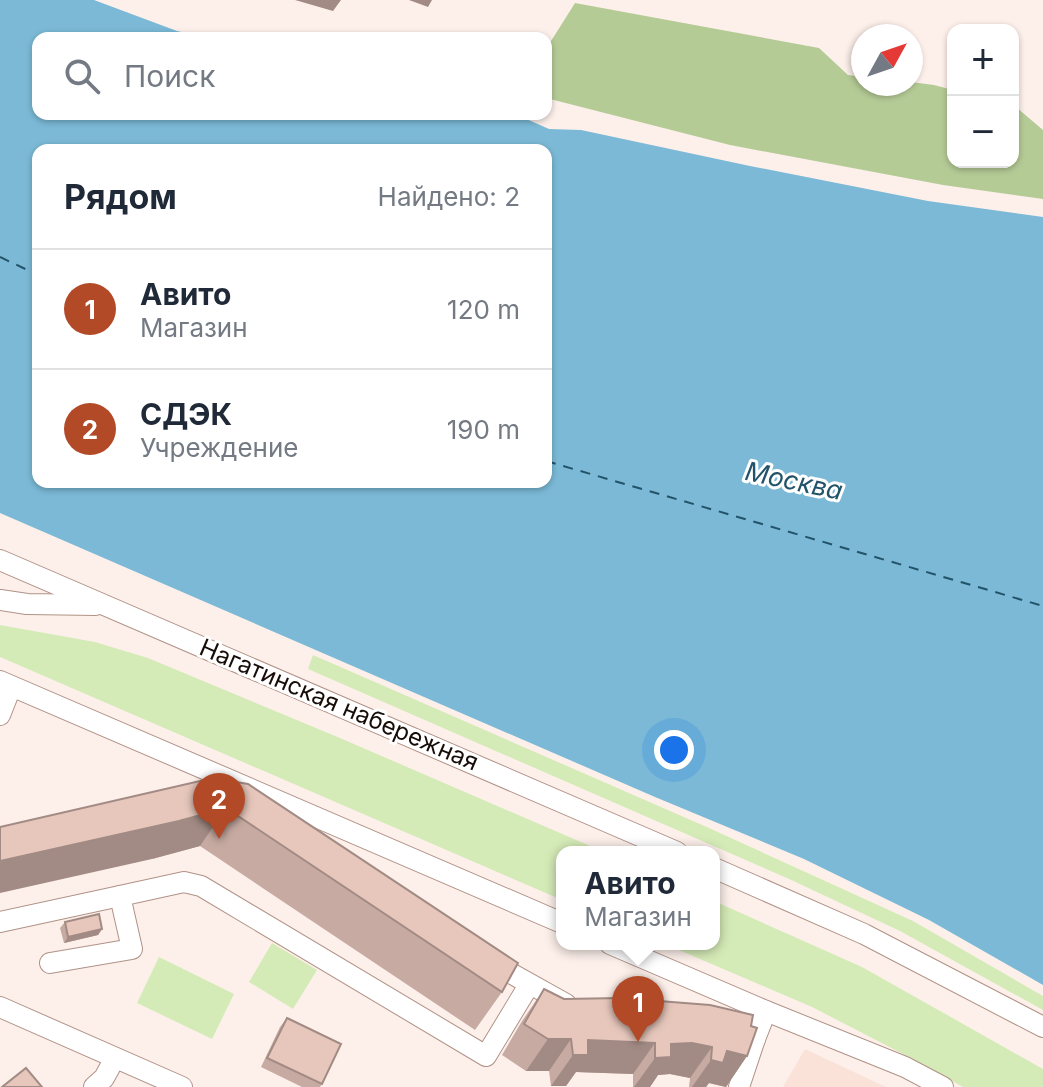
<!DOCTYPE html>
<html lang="ru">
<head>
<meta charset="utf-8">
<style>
  :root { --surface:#fff; --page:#f2f2f3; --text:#1f2937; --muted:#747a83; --line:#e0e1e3; --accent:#b24a27 }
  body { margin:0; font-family:Inter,sans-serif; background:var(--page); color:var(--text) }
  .controls { position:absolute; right:24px; top:24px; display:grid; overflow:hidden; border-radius:16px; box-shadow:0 2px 6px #0004 }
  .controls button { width:72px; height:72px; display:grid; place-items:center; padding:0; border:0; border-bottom:2px solid var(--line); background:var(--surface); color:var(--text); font:40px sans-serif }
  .compass { position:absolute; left:851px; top:24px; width:72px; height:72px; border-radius:50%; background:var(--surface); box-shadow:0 2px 6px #0004; rotate:50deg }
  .you { position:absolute; left:674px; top:750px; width:28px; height:28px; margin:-20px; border:6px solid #fff; border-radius:50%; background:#1a73e8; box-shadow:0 0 0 12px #1a73e833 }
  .badge { display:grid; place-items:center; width:52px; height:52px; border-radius:50%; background:var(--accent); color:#fff; font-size:26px; font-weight:700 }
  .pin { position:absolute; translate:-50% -66px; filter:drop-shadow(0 2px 4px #0008) }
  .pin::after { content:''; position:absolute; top:42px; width:28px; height:24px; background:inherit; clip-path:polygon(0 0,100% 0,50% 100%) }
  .popup { position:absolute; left:556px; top:846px; width:164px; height:104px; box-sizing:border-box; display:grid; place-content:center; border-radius:16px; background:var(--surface); filter:drop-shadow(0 2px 6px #0005); font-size:26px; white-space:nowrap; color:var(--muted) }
  .popup b { font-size:30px; color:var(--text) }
  .popup::after { content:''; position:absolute; left:50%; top:100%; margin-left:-16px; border:16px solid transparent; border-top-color:var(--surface) }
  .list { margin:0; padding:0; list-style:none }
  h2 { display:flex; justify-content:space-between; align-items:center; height:104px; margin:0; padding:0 32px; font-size:34px }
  h2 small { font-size:26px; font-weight:400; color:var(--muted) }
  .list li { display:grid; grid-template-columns:52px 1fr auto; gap:24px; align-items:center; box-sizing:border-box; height:120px; padding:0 32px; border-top:2px solid var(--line) }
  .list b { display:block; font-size:30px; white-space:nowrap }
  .list p { margin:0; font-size:26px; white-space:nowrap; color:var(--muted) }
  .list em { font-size:26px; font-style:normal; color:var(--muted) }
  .icon { flex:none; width:44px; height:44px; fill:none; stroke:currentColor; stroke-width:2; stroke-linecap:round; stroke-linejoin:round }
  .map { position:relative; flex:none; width:1043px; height:1087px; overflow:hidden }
  .search { position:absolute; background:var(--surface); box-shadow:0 2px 6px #0004; left:32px; top:32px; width:520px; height:88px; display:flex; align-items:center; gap:20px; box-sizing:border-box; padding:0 28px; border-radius:16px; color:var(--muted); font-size:30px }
  .panel { position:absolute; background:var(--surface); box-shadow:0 2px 6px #0004; left:32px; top:144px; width:520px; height:344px; border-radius:16px }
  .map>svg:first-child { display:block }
  .built { fill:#fae2d9 }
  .green { fill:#d5ebb7 }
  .forest { fill:#b5cb96 }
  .water { fill:#7bb9d6; fill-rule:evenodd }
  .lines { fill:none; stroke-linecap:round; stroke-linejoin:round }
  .ferry { stroke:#225369; stroke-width:2; stroke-dasharray:10 8; stroke-linecap:butt }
  .minor-casing { stroke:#b09287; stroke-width:22 }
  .minor { stroke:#fff; stroke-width:20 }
  .wall { fill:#c7aba2 }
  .shaded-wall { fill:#a28b84 }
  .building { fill:#e7c7bc; stroke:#a28b84; stroke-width:2 }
  .labels { text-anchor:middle; stroke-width:6; stroke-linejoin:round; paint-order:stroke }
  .street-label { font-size:24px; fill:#160c08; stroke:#fff }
  .water-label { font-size:26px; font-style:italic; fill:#225369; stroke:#fff }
</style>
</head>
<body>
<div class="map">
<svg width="1043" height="1087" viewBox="0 0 1043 1087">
  <rect width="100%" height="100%" fill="#fdf0eb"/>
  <polygon class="built" points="805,1049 886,1087 783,1087"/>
  <g class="green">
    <polygon points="0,625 95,642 148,658 340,738 604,852 562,852 562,900 0,657"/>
    <polygon points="313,655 709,828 913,921 1043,996 1043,1010 900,931 789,879 308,669"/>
    <polygon points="714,901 862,967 1043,1069 1043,1087 963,1087 903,1054 812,1007 665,944 714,944"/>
    <polygon points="272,943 317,970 293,1009 249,982"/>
    <polygon points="159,957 234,994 212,1039 137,1003"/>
  </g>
  <polygon class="forest" points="575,3 819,48 848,75 863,77 863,84 911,84 911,82 934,85 953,90 953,162 1013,162 1013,106 1016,107 1043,130 1043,199 943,185 730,145 546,98 546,49"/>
  <path class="water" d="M0,0H94L177,31L208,38H38V114H515L549,129L581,130L750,166L928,201L1043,217V985L929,920L804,859L655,797L0,513ZM38,150H546V482H38Z"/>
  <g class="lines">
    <g class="ferry">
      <polyline points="0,257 38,275"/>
      <polyline points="546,461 1043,606"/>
    </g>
    <g class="minor-casing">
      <g id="minor">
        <polyline points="0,560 677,852"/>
        <polyline points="0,600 27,604 96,605"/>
        <polyline points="0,681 562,923"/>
        <polyline points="0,715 11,687"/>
        <polyline points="714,868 864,934 1043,1027"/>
        <polyline points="0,922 120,896"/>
        <polyline points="610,944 766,1011 755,1039"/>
        <polyline points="489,961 566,1004"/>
        <polyline points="50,963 132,949 120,896 184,882 201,886 486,1056 529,985"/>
        <polyline points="0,1007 182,1087"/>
        <polyline points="766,1011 905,1067 943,1087"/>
        <polyline points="730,1023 755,1039 739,1087"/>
        <polyline points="94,1087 104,1078 115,1058"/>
      </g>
    </g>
    <use href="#minor" class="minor"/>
  </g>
  <g class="wall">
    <polygon points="213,778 502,992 475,1030 200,846 152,859"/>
    <polygon points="65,922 102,929 98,935 64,943 60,928"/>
    <polygon points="544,989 564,999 747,1056 726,1087 709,1083 706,1087 689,1087 690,1078 670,1074 658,1075 650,1087 633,1087 633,1074 576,1072 566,1086 551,1086 549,1071 526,1071 502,1055 522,1021"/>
    <polygon points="287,1018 322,1084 320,1087 302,1087 261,1067 280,1027"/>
  </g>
  <g class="shaded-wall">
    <polygon points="295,0 341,0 333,11"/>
    <polygon points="409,0 432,0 428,7"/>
    <polygon points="226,808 200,846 152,859 0,893 0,861"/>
    <polygon points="102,929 98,935 64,943 68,937"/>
    <polygon points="548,1039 571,1039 549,1071 526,1071"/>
    <polygon points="588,1040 655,1043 633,1074 576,1072 566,1086 551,1086 573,1055"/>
    <polygon points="692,1043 712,1047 690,1078 670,1074 658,1075 650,1087 634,1087 655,1058 671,1044"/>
    <polygon points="727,1051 747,1056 726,1087 709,1083 706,1087 692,1087 711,1060"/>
  </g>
  <g class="building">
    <polygon points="213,778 248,784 518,963 502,992 226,808 179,821 0,861 0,827"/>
    <polygon points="99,914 102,929 68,937 65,922"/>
    <polygon points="544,989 564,999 621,998 710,1005 753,1015 751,1026 757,1028 747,1056 727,1051 723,1063 711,1060 712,1047 692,1043 671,1044 671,1057 655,1058 655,1043 588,1040 588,1055 573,1055 571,1039 548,1039 524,1024"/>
    <polygon points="287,1018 341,1044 322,1084 267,1058"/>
    <polygon points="26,1068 42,1087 2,1087"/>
  </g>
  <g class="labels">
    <g class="street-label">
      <text transform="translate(339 705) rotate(23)" y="8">Нагатинская набережная</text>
    </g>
    <g class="water-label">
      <text transform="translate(794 481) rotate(12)" y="9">Москва</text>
    </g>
  </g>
</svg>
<div class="controls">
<button>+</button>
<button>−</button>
</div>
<svg class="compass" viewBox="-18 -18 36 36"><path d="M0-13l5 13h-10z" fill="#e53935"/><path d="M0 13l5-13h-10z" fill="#747a83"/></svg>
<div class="you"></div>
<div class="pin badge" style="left:638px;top:1042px">1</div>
<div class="popup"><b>Авито</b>Магазин</div>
<div class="pin badge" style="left:219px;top:839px">2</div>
<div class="search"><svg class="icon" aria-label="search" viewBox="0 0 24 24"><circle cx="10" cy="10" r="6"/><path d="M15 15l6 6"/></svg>Поиск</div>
<section class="panel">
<h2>Рядом<small>Найдено: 2</small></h2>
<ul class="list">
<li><span class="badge">1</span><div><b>Авито</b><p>Магазин</p></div><em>120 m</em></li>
<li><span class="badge">2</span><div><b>СДЭК</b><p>Учреждение</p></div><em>190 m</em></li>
</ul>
</section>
</div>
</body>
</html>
